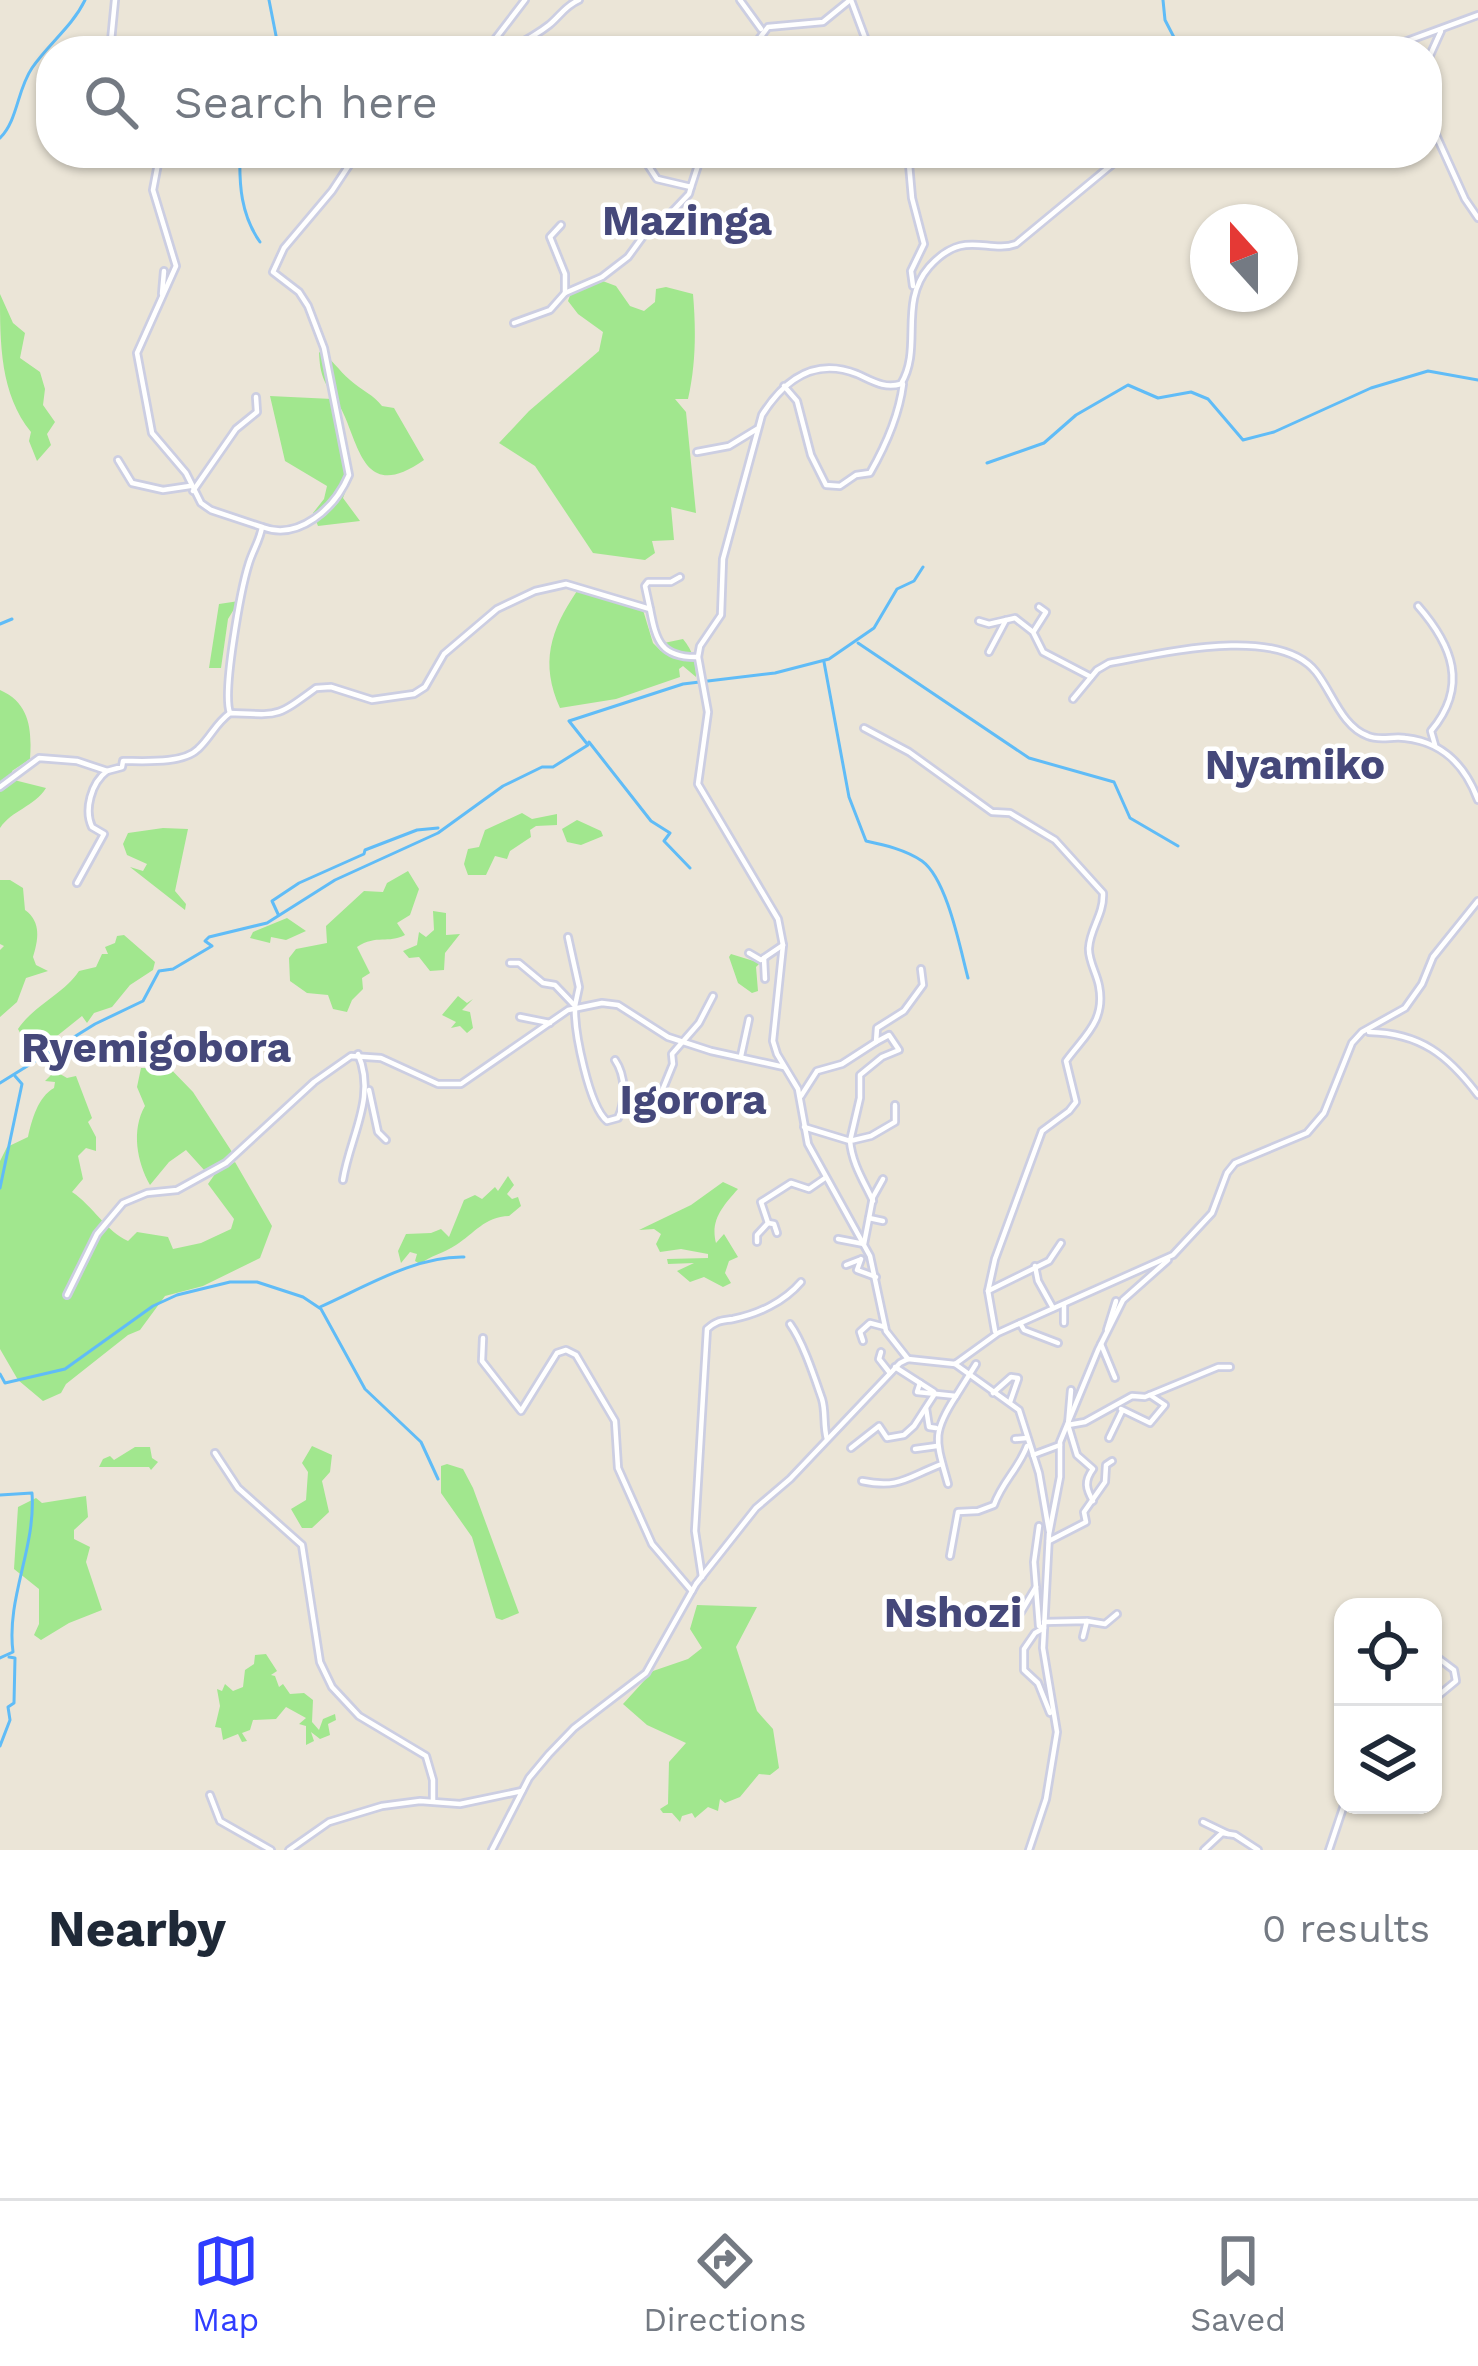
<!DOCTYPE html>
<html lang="en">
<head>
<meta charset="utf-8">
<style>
  :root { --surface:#fff; --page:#f6f6f7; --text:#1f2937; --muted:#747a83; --line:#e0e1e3; --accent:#303dff }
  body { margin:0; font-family:"Work Sans",sans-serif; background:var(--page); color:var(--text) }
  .controls { position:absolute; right:36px; bottom:36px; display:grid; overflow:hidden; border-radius:24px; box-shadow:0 3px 9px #0004 }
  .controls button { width:108px; height:108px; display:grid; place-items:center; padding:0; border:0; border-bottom:3px solid var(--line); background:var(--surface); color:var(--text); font:60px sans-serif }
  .compass { position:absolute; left:1190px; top:204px; width:108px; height:108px; border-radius:50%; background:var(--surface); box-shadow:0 3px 9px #0004; rotate:339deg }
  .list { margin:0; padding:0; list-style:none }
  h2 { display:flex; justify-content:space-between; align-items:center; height:156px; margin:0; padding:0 48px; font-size:51px }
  h2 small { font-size:39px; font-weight:400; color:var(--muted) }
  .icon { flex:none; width:66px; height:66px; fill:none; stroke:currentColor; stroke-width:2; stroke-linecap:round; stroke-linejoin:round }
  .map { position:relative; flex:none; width:1478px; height:1850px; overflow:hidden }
  .search { position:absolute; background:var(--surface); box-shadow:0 3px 9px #0004; left:36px; right:36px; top:36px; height:132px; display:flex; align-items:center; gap:30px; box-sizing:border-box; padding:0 42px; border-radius:48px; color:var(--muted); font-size:45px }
  .sheet { height:348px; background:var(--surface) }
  nav { display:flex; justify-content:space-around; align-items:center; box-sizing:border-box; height:168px; border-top:3px solid var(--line); background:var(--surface); font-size:33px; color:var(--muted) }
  nav a { display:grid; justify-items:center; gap:6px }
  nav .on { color:var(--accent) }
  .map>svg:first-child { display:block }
  .green { fill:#a1e78e }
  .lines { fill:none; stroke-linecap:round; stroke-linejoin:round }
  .stream { stroke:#60bcf7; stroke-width:3 }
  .street-casing { stroke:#cccee2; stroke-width:10 }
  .street { stroke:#fff; stroke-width:4.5 }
  .labels { text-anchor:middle; stroke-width:9; stroke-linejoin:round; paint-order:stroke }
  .quarter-label { font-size:42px; font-weight:bold; fill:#45487a; stroke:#fff }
</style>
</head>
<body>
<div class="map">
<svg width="1478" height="1850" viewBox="0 0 1478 1850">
  <rect width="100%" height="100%" fill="#ebe5d7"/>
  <g class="green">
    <path d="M592,277L616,286L630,306L644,311L655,302L656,289L666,287L693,294C696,329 696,364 688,399H675L686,412L696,513L671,507L674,540L652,541L655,553L645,560L593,553L535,466L499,443L529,411L599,351L603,332L578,314L568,301L572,290Z"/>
    <path d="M0,294L13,323L25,333L20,358L40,372L45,389L43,405L55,422L47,434L51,445L37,461L29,441L31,432C0,394 0,343 0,294Z"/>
    <path d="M319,352C333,359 338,370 350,380C361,390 374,395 382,406L394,408L424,460C360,505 360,440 338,403C325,383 320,378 319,352Z"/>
    <polygon points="270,396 332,399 352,474 343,498 360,521 318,526 313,513 324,499 327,486 285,461"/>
    <path d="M577,591L643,610L653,643L661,651L664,643L683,639C693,651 696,663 696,677L683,666L679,669L680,677L616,699L560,708C540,663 550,631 577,591Z"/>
    <polygon points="239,601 228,619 221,668 209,668 219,604"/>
    <path d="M0,690C30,703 32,730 30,759L12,771L14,780L46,788C34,807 12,810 0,828Z"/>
    <polygon points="522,813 532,819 557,814 557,825 536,826 530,830 531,837 510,851 507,859 495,856 486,875 468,875 464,864 468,849 479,847 485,830"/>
    <polygon points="577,820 601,831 603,836 581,845 567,842 562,829"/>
    <polygon points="163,828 188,829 175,891 186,904 185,910 130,867 143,871 147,864 127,855 123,844 128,833"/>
    <path d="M408,871L419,889L410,915L397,923L405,935C388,944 377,934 357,947L370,973L362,978L363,989L352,1000L347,1012L333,1009L328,995L307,993L290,981L289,958L296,949L327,943L326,926L364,891L383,892L387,883Z"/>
    <path d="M0,880H10L23,888L25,910C42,922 38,941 33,957L36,965L48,971L26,978L17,1002L0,1017V950L4,946L0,944Z"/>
    <polygon points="433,911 446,913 446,935 460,934 445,953 444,970 430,971 419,957 409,958 403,951 417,945 419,932 426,937 434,930"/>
    <polygon points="287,918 306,931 286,940 271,937 270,943 250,938 253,932"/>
    <path d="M124,935L155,962L153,970L130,985L112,1007L94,1013L87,1023L82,1016L52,1040L35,1045L24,1040L18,1029C34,1005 64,994 79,971L96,967L102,954H108L105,947L115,943L117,936Z"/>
    <polygon points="731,954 760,963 756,967 758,991 752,993 738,983 729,957"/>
    <polygon points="458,996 467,1003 473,999 462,1010 470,1012 473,1028 467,1033 460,1026 451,1028 456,1022 442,1015"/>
    <path d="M159,1057L193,1092L234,1155L205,1171L186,1150L169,1162L150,1185C137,1162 131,1130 145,1106L137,1087L141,1068H153Z"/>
    <path d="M55,1071L67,1078L76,1076L92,1118L88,1122L96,1137V1151L86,1148L78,1156L83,1179L72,1192C92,1205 107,1232 128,1241L137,1232L168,1237L173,1249L201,1243L231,1229L234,1219L208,1184L215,1174L235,1162L272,1226L260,1258L203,1286L165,1296L140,1330L128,1335L66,1384L61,1393L43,1401L18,1380L0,1349V1161L7,1147L28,1137C32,1119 38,1097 54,1088L55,1082L45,1081Z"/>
    <path d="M508,1176L514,1185L507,1194L512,1199L518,1197L521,1206L509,1216C484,1217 475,1233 456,1245C444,1253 430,1256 420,1264L415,1261L417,1254L410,1252L401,1263L398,1251L406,1234L431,1233L441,1229L449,1237L464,1200L475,1195L482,1199L495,1187L498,1191Z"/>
    <path d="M723,1182L738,1189C723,1206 710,1220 716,1243L724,1234L738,1257L729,1261L725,1273L731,1283L723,1287L704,1277L690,1282L677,1271L694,1263L668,1264L667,1259L708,1258V1254L681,1249L660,1252L656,1244L661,1234L654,1229L639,1230L691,1205Z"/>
    <polygon points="312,1446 332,1455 330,1472 322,1481 329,1512 312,1528 302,1528 291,1509 306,1500 308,1472 302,1463"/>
    <polygon points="135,1447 150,1447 152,1458 158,1462 151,1470 149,1467 99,1467 103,1459 110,1456 114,1460"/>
    <polygon points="447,1464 463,1469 473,1488 519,1613 502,1620 496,1618 472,1537 441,1493 441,1466"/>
    <polygon points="86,1496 88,1517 74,1530 74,1539 90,1547 86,1562 102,1610 69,1623 41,1640 34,1635 39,1624 39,1589 14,1569 18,1507 36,1498 42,1503"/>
    <polygon points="697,1605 757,1607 736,1647 757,1711 773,1729 779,1768 770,1775 759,1774 740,1797 725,1803 720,1799 718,1811 708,1807 695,1818 692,1813 682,1816 680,1822 672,1813 663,1813 660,1809 668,1804 669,1762 686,1743 647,1725 623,1704 653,1671 688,1659 702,1648 690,1629"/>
    <polygon points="266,1654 277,1671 271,1675 275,1676 279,1687 283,1684 290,1694 304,1693 313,1700 312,1722 319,1730 323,1719 335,1714 336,1720 328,1724 330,1735 320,1739 311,1732 314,1741 306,1745 306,1726 299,1724 306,1718 286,1707 276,1719 253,1720 250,1730 242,1733 247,1741 242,1742 238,1734 223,1740 221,1728 215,1727 220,1706 217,1689 222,1691 225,1684 233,1691 243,1687 245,1670 254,1664 255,1655"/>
  </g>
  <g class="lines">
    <g class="stream">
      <polyline points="269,0 279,51"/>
      <polyline points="1163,0 1165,20 1179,47"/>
      <path d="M0,138C18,120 17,90 32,68C48,44 72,27 85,0"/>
      <path d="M240,153C239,185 241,215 260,242"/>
      <polyline points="987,463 1044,443 1076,415 1128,385 1158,398 1191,392 1208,399 1243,440 1274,432 1371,388 1428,371 1478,380"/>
      <polyline points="0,624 12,619"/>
      <polyline points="858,643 1029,758 1114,782 1130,818 1178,846"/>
      <path d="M824,662L849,797L866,841C885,845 906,850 922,861C947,879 960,948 968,978"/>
      <polyline points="589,742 651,821 670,833 664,841 690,868"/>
      <polyline points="278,914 272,901 299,883 364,854 365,850 417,830 438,828"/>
      <polyline points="0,1083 95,1024 143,1001 159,971 173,969 212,946 205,941 209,937 267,923 335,880 438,833 503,786 542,767 553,767 588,745 569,721 683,684 775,673 829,659 874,628 897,589 914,581 923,567"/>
      <polyline points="0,1188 22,1084 15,1076"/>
      <path d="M320,1307C365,1287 415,1256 464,1257"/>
      <polyline points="0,1374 5,1383 65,1369 153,1306 177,1295 230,1282 257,1282 303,1297 321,1309 365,1389 421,1442 438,1479"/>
      <path d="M0,1495L32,1493C36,1548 6,1598 13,1652L0,1658"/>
      <polyline points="0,1746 10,1720 8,1707 14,1703 15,1658 9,1657"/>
    </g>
    <g class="street-casing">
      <g id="street">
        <polyline points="740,0 761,29"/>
        <polyline points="851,0 870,51"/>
        <polyline points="110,51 115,0"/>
        <polyline points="486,51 525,0"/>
        <path d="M506,51C521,43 535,36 549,25C560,16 565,6 579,0"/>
        <polyline points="750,51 768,27 823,22 850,0"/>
        <polyline points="1380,51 1478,15"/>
        <polyline points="1427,62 1441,31"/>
        <polyline points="1427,115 1465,199 1478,218"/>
        <path d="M160,153L153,190L176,266L137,353L152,433L186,473L201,503L211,510L262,527C260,540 253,550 249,563C241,588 222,692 230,713"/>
        <polyline points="640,153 657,179 691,187 702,153"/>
        <polyline points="908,153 912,198 924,244 911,271 913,286"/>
        <polyline points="561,225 550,237 565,274 565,293"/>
        <polyline points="162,294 164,271"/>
        <polyline points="514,323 550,310 565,293 602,277 628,257 652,224 671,213 689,194 691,187"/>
        <path d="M784,386L797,401L811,455L826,485L840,486L856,475L870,473C886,445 899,416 903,384"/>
        <polyline points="697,452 729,446 757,429"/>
        <polyline points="118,460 132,483 163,490 190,486"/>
        <polyline points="193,491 236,429 257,412 256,397"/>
        <path d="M262,527C299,541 335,508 349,475L324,348L308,306L299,292L273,272L284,248L332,191L357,153"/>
        <path d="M1418,606C1452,645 1469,686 1431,731L1435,745"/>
        <polyline points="650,609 645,586 648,582 671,582 680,577"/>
        <polyline points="979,621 989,624 1015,618 1033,632 1043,652 1091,677"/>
        <polyline points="1034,631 1046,612 1039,607"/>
        <polyline points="989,652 1006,620"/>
        <path d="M1073,699L1097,670L1109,663C1160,654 1278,624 1316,672C1332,692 1342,727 1368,736C1379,741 1393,736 1405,738C1443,742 1465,765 1478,800"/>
        <path d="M864,728L909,752L992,812L1010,813L1055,840L1103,893C1104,915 1090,928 1089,948C1088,960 1097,974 1099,986C1106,1021 1084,1036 1066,1061L1076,1102L1069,1111L1042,1131L995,1259L988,1291L995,1331"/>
        <path d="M107,771L122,767L123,761C144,761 183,764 198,749C211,737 215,724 230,713C280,715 275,718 316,688L331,687L372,700L414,694L425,687L444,654L497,609L535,591L566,584L650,609C656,641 661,658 698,657"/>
        <path d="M0,787L39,758L77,761L107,771C91,783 84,810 92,827L104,834L77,883"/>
        <polyline points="568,937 579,987 575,1006"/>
        <polyline points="749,953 761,960 783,945"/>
        <polyline points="764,958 765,979"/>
        <path d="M510,963H519L543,983L555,985L575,1006C574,1032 589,1106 607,1121L618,1118C626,1101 626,1076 615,1060"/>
        <polyline points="520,1017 550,1023"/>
        <path d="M1369,1032C1420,1033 1448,1055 1478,1095"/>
        <polyline points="741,1056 749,1019"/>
        <polyline points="369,1090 378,1132 386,1140"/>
        <polyline points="662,1091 673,1064 672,1054 699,1023 713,996"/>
        <polyline points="801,1096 817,1071 842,1064 876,1042 877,1028 904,1011 923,985 921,969"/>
        <polyline points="804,1127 850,1141 860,1098 860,1075 882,1057 899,1050 889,1035 876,1042"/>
        <path d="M343,1180C350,1136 377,1097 358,1054"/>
        <path d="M873,1201C863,1180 852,1163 850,1141L871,1136L895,1122V1105"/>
        <polyline points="869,1218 883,1221"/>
        <polyline points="768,1223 774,1224 777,1233"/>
        <polyline points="838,1239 864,1244 873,1197 883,1179"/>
        <polyline points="757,1242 757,1235 768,1223 761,1202 791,1183 809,1189 825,1178"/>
        <polyline points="861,1259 857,1270 876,1277"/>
        <polyline points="846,1265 859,1260"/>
        <polyline points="1035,1266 1038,1281 1053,1308"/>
        <polyline points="988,1291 1049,1261 1061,1243"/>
        <polyline points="67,1295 97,1234 123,1203 147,1193 177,1190 226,1163 314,1082 351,1056 381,1058 438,1084 461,1084 568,1010 602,1003 618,1005 668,1037 711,1051 784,1067"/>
        <polyline points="1020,1323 1024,1330 1058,1343"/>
        <polyline points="1064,1323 1064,1305"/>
        <path d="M790,1324C803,1342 814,1376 822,1399C826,1412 823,1426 827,1439"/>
        <polyline points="1107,1330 1116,1301"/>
        <polyline points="483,1338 482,1361 521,1411 557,1353 566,1350 576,1355 615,1421 618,1468 652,1544 692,1591"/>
        <polyline points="863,1341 860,1332 870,1323 885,1327"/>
        <polyline points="1101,1344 1115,1378"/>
        <polyline points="881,1352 879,1359 890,1373"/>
        <path d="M908,1359L886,1331L870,1256L808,1144L798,1089L777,1054L773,1041L783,945L778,919L698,784L708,712L698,657L700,646L721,615L723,559L762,415C784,380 814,357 857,374C873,381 884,389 901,384C923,348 898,303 929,267C937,258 948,249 960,246C979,241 997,251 1016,244L1126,153"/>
        <polyline points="955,1364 1019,1410 1039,1473 1049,1531"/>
        <polyline points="895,1367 934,1392"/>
        <polyline points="920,1383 917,1392 956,1396 976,1364"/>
        <path d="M1071,1390L1068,1425L1077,1455L1093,1469C1084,1481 1086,1489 1093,1501"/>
        <polyline points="993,1393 1011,1377 1018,1378"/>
        <polyline points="1010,1402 1018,1379"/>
        <polyline points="926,1408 929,1427 936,1428"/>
        <polyline points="1121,1409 1150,1423 1165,1405 1150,1395"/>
        <polyline points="1068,1425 1085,1422 1132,1396 1145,1397 1218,1367 1230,1367"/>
        <polyline points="1109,1438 1122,1411"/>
        <polyline points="1015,1439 1027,1438"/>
        <polyline points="851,1448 879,1426 887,1438 904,1435 914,1426 934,1395"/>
        <polyline points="915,1449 937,1446"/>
        <polyline points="215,1453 238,1488 302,1545 320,1662 332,1687 359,1716 426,1756 433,1780 433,1801"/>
        <polyline points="1033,1455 1060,1445"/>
        <path d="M862,1481C900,1489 907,1477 942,1464"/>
        <path d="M948,1484C936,1441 931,1434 956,1396"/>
        <polyline points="1039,1526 1034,1562 1039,1626 1044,1628 1035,1633 1024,1649 1024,1670 1038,1683 1050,1713"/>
        <polyline points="1049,1541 1086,1522 1084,1512 1105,1482 1106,1465 1112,1461"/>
        <path d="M950,1556L958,1512L978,1511L994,1505C1002,1482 1019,1468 1027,1446"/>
        <path d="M702,1577L695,1531L707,1329C717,1320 721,1321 733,1319C758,1314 784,1302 801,1282"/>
        <polyline points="1006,1615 1009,1607 1021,1612 1036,1587"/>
        <polyline points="1087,1621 1105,1624 1117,1614"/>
        <polyline points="1044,1622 1087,1621 1083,1637"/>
        <polyline points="1433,1700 1456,1681 1454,1670 1434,1655"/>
        <polyline points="210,1795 220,1821 271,1850"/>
        <polyline points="1203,1822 1228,1834"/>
        <polyline points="289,1850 329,1822 382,1806 420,1801 460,1804 522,1791"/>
        <polyline points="492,1850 529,1778 549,1754 574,1728 646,1673 696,1584 756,1508 790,1479 900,1363 908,1359 955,1364 998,1333 1173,1255 1212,1213 1227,1173 1235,1163 1307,1133 1324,1113 1352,1043 1362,1032 1405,1008 1422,984 1433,957 1478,901"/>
        <polyline points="1029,1850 1046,1799 1057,1732 1043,1648 1049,1534 1060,1477 1060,1442 1098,1350 1123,1300 1168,1260"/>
        <polyline points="1204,1850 1222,1833 1235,1835 1258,1850"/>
        <polyline points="1329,1850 1344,1805"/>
      </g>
    </g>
    <use href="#street" class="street"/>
  </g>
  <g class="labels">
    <g class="quarter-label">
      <text x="687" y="235">Mazinga</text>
      <text x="1295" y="779">Nyamiko</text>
      <text x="156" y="1062">Ryemigobora</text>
      <text x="693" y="1114">Igorora</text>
      <text x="953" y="1627">Nshozi</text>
    </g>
  </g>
</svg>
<div class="controls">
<button><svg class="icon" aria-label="locate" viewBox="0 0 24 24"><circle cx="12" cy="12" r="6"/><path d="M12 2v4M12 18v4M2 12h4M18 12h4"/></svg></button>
<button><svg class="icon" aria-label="layers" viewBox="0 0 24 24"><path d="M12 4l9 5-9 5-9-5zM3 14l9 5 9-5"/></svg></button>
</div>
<svg class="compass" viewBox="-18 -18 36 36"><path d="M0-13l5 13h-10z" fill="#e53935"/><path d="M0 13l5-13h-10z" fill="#747a83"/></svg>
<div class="search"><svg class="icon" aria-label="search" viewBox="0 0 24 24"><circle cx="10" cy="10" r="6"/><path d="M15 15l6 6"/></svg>Search here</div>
</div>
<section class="sheet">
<h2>Nearby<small>0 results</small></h2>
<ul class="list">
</ul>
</section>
<nav>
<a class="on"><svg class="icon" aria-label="map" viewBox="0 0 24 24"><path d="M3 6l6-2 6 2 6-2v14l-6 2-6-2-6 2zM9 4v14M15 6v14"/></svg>Map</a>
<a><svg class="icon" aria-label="directions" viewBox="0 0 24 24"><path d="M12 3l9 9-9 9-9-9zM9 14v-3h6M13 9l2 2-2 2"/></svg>Directions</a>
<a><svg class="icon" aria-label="saved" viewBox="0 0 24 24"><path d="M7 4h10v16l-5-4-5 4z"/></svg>Saved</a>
</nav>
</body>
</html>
